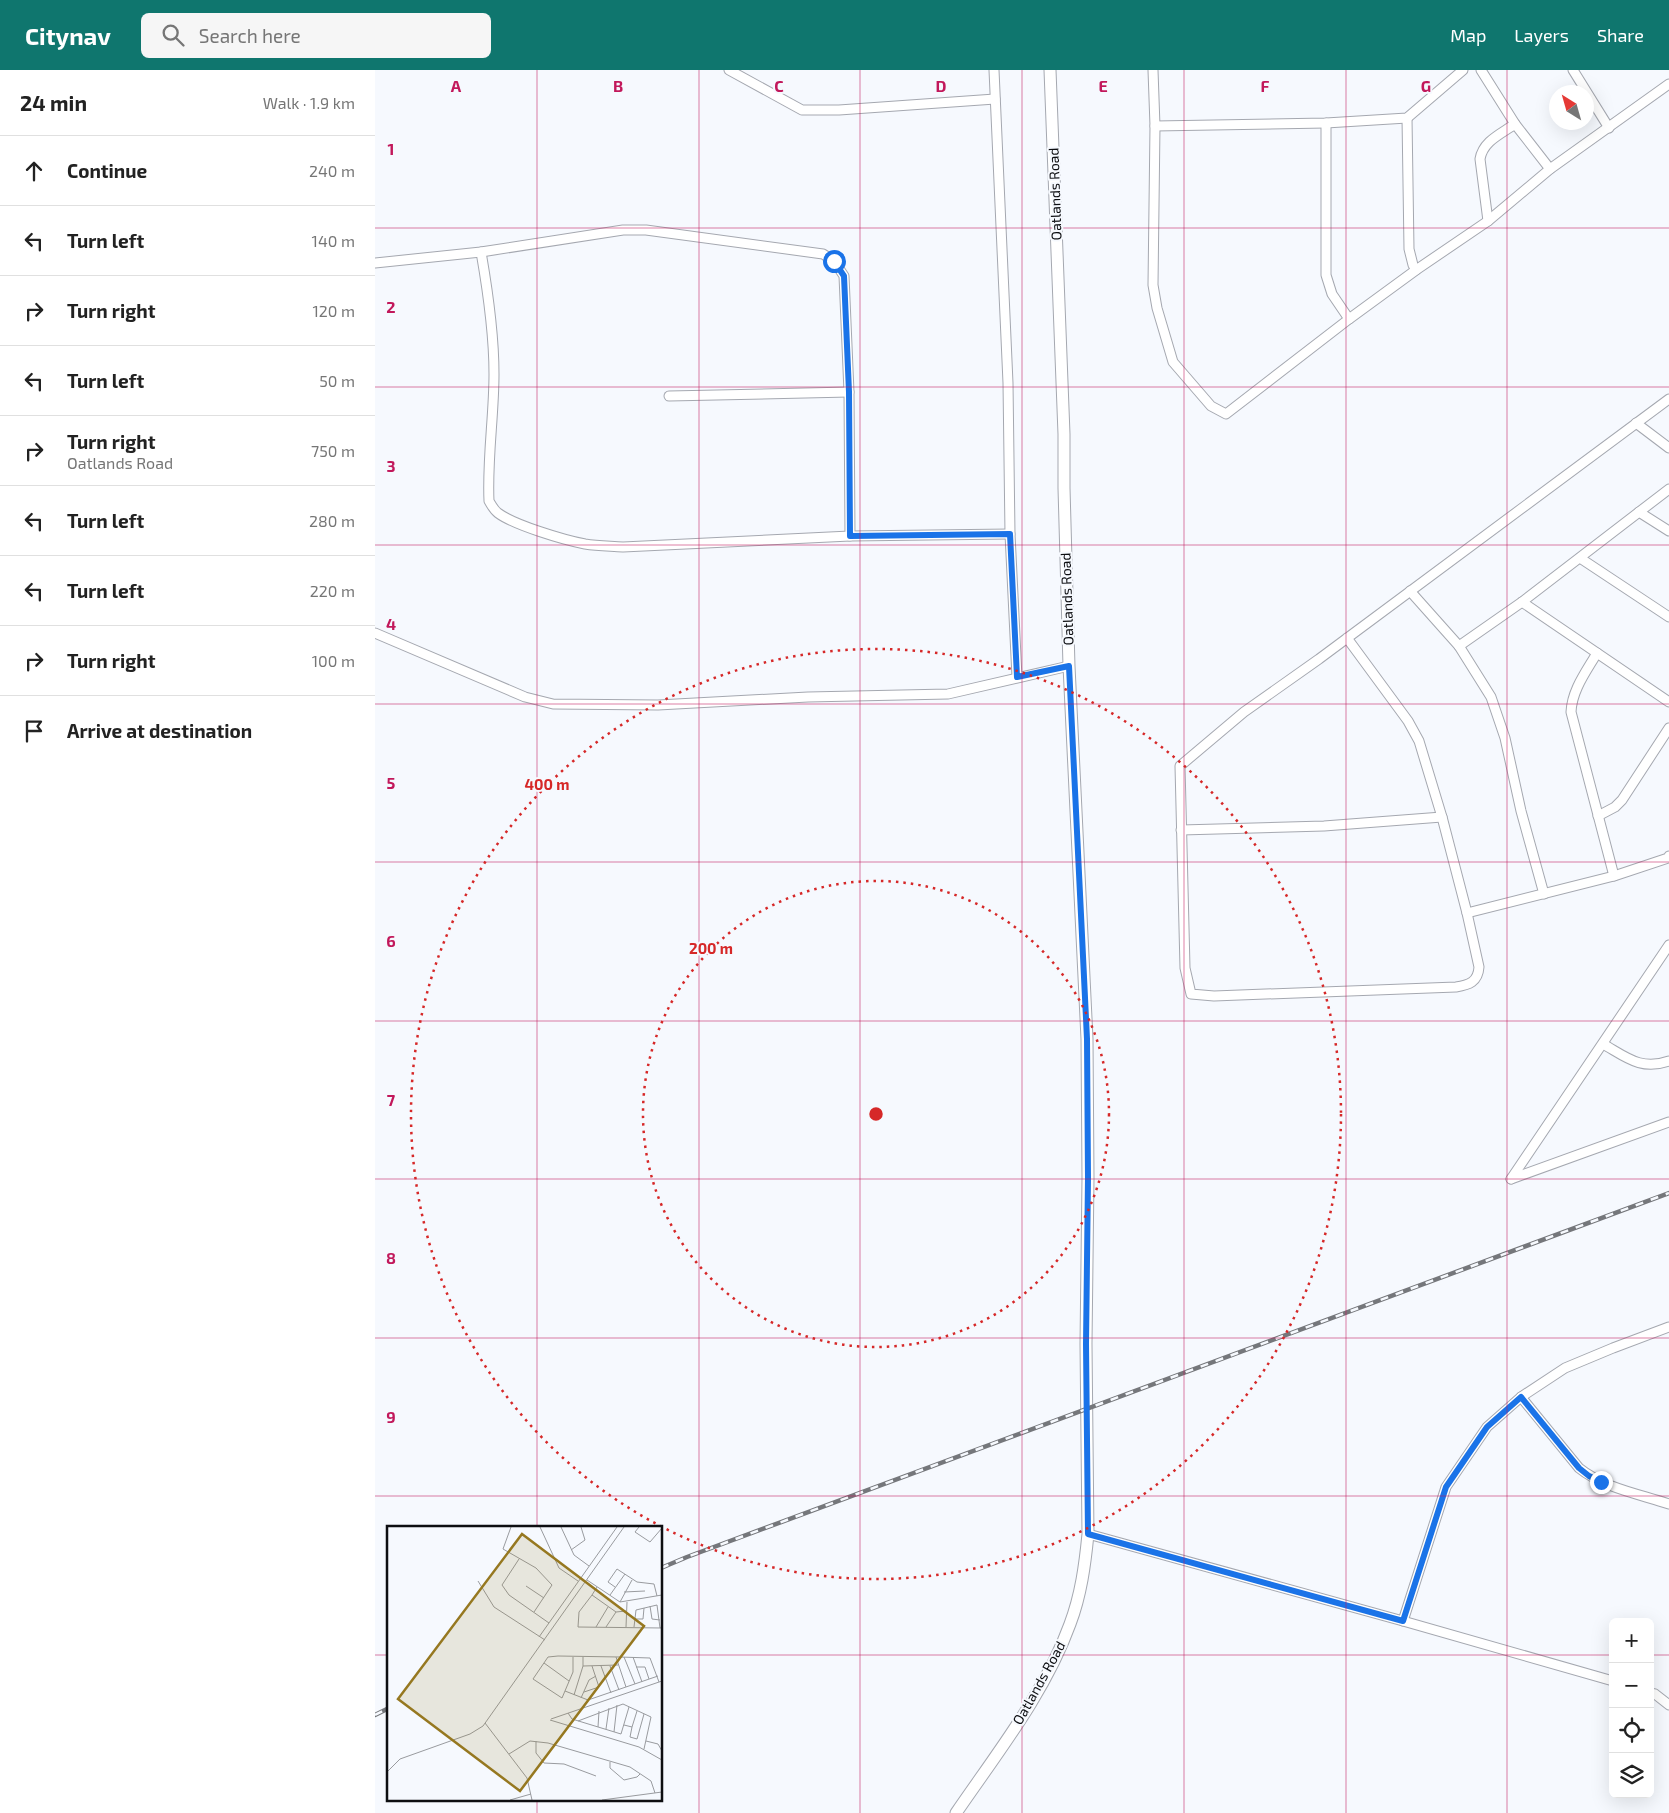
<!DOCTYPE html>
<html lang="en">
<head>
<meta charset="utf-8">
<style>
  :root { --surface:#fff; --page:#f6f6f6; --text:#222; --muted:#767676; --line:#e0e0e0; --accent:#0f766e }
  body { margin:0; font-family:"Exo 2",sans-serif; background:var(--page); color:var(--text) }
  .controls { position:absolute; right:15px; bottom:15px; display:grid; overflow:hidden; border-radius:8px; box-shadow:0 5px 20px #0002 }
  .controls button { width:45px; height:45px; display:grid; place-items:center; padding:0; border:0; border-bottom:1px solid var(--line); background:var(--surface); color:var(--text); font:25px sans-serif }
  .compass { position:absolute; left:1174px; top:15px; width:45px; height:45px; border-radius:50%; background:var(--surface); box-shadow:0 5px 20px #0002; rotate:323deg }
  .stop { position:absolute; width:15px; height:15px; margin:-11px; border:4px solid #1a73e8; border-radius:50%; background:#fff }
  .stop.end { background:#1a73e8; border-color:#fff; box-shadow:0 1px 5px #0008 }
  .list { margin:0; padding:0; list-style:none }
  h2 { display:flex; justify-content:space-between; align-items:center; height:65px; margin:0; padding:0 20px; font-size:21px }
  h2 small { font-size:16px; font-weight:400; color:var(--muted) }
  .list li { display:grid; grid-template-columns:32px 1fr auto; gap:15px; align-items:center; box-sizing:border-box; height:70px; padding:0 20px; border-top:1px solid var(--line) }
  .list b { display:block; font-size:19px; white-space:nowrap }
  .list p { margin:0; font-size:16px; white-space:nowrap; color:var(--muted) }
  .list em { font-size:16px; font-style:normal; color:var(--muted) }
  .icon { flex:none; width:28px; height:28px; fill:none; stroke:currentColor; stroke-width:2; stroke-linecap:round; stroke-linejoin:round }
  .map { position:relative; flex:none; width:1294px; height:1743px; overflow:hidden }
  header { display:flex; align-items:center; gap:30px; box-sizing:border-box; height:70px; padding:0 25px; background:var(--accent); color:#fff }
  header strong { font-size:24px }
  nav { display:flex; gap:28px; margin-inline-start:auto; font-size:18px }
  .search { width:350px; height:45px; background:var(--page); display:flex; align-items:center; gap:12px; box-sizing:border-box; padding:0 18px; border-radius:8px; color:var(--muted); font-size:19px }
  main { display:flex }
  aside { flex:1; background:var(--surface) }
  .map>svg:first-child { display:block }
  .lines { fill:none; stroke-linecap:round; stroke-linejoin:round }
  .minor-casing { stroke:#a5a8b0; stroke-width:11 }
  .tertiary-casing { stroke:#a5a8b0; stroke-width:13 }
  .minor { stroke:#fff; stroke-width:9 }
  .tertiary { stroke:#fff; stroke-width:11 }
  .rail-casing { stroke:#75777b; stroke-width:4.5 }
  .rail { stroke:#f6f9fe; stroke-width:2.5; stroke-dasharray:8; stroke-linecap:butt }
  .route { stroke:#1a73e8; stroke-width:6 }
  .grid { fill:none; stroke:#c2185b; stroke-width:1; stroke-opacity:0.55 }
  .ring { fill:none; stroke:#d62828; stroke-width:2.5; stroke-dasharray:2.5 5 }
  .labels { text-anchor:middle; stroke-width:4; stroke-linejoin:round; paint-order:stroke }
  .street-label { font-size:14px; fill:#0d0e11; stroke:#f6f9fe }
  .inset-road { fill:none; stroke:#999b9f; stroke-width:1 }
  .view { fill:#967820; fill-opacity:0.15; stroke:#967820; stroke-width:2.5 }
  .inset-edge { fill:none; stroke:#0d0e11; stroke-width:2.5 }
  .grid-label { font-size:16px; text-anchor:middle; font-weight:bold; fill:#c2185b; stroke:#f6f9fe; stroke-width:4; stroke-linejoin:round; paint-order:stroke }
  .centre { fill:#d62828; stroke:#f6f9fe; stroke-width:2.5 }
  .ring-label { font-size:15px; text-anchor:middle; font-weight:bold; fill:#d62828; stroke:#f6f9fe; stroke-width:4; stroke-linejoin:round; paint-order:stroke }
</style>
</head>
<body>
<header>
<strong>Citynav</strong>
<div class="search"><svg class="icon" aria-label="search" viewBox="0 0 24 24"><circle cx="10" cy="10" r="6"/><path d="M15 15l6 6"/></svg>Search here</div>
<nav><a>Map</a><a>Layers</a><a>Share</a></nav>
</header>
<main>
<aside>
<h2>24 min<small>Walk · 1.9 km</small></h2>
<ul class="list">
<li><svg class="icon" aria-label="ahead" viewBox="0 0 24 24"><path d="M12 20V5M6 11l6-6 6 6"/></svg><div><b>Continue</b></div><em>240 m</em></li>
<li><svg class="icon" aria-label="left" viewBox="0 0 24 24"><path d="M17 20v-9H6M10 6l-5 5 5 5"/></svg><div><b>Turn left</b></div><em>140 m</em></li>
<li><svg class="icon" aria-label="right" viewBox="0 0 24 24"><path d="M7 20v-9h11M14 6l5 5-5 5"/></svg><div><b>Turn right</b></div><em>120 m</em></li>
<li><svg class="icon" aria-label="left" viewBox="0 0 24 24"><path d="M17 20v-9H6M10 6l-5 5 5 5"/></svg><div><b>Turn left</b></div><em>50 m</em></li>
<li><svg class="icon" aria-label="right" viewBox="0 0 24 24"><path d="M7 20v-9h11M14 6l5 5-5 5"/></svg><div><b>Turn right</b><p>Oatlands Road</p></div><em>750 m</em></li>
<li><svg class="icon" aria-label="left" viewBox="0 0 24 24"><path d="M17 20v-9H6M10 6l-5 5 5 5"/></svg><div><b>Turn left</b></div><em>280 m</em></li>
<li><svg class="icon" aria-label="left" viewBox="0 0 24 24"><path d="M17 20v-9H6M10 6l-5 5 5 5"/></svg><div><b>Turn left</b></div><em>220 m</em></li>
<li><svg class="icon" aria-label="right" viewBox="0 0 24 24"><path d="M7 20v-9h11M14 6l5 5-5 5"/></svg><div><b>Turn right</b></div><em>100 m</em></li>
<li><svg class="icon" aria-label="arrive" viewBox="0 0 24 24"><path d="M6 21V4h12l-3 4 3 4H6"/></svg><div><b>Arrive at destination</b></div></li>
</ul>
</aside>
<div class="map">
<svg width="1294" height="1743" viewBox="0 0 1294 1743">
  <rect width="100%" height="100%" fill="#f6f9fe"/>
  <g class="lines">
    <g class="minor-casing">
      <g id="minor">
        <polyline points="354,0 427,40 464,40 620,29"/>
        <polyline points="619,0 633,313 635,464 642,607"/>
        <polyline points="778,0 780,56 951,53 1032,48 1088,0"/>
        <polyline points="1106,0 1140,54 1175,99"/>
        <polyline points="1198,0 1234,58"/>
        <polyline points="1032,48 1034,179 1038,195 1041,200"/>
        <polyline points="951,53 951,205 957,224 974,249"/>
        <polyline points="780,56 778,215 782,238 798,292 836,336 851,344 974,249 1041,200 1113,151 1175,99 1294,14"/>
        <path d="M1113,151L1105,89C1108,71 1126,64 1140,54"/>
        <path d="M106,182C113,222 119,263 119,304C119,346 112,389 114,431C117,436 119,440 123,443C139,455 189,470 210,474C223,476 235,476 248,477L475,466L635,464"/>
        <polyline points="0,193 106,182 248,160 271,160 448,184 459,191 469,206 474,322 475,466"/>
        <polyline points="294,326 474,322"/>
        <polyline points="1261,353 1294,378"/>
        <polyline points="1264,442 1294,461"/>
        <polyline points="1205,488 1294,547"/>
        <polyline points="1035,521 1084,576 1147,532 1294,419"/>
        <polyline points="1147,532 1294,632"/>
        <polyline points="0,563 150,627 178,634 283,635 433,627 573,624 694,596"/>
        <path d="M972,568L1033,651L1044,671L1067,747L1092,843L1104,897C1103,912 1094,915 1081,917L839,926L816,924L810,898L805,696L869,642L944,589L1294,329"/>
        <polyline points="1084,576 1116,627 1130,668 1146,741 1169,824"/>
        <path d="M1222,583C1211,602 1197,620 1196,642L1239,806"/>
        <polyline points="1223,746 1240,737 1247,730 1294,658"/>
        <polyline points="806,760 949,756 1067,747"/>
        <polyline points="1092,843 1239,806 1293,788 1294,786"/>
        <path d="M1228,974C1251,987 1266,1001 1294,991"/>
        <polyline points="1136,1109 1294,875"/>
        <polyline points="1136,1109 1294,1052"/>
        <path d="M1146,1327L1204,1398C1229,1418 1264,1424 1294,1434"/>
        <polyline points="713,1464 1028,1551 1238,1611"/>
        <polyline points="1028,1551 1071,1417 1112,1357 1146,1327 1190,1298 1238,1278 1294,1257"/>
        <polyline points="1275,1623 1280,1624 1294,1635"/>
      </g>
    </g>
    <g class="tertiary-casing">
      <path id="tertiary" d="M581,1743C622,1683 670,1623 695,1554C706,1525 710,1495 713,1464L711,1274L713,1108L712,969L694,596L689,418V364L675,0"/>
    </g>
    <use href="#minor" class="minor"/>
    <use href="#tertiary" class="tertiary"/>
    <g class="rail-casing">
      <g id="rail">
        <polyline points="286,1498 312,1487 1294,1123"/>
        <polyline points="0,1645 14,1638"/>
      </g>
    </g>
    <use href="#rail" class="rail"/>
  </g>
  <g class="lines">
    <polyline class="route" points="459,191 469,206 474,322 475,466 635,464 642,607 694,596 712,969 713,1108 711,1274 713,1464 1028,1551 1071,1417 1112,1357 1146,1327 1204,1398 1214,1406 1226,1412"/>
  </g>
  <path class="grid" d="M162,0V1457M324,0V1743M485,0V1743M647,0V1743M809,0V1743M971,0V1743M1132,0V1743M0,158H1294M0,317H1294M0,475H1294M0,634H1294M0,792H1294M0,951H1294M0,1109H1294M0,1268H1294M0,1426H1294M0,1585H14M286,1585H1238M1275,1585H1294M162,1729V1743"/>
  <g class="ring">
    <circle cx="501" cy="1044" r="233"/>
    <circle cx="501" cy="1044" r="465"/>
  </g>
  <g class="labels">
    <g class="street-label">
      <text transform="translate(680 124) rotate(-92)" y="5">Oatlands Road</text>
      <text transform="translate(692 529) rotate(-92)" y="5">Oatlands Road</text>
      <text transform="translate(664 1613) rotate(-61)" y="5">Oatlands Road</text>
    </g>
  </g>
  <g transform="translate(12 1456)">
    <rect width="275" height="275" fill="#f6f9fe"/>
    <path class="inset-road" d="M124,1L116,23L149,42L165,59L147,86M153,1L172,42L191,55M174,1L187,29L202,40M252,1L248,6L263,16L275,2M184,24L198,14L194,1M132,33L115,59L122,69L162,97M200,54L233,76L275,69M91,55L107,81L158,114M139,60L157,72M210,61L205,69L229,86L239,85M228,61L221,56L230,43L250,56L267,58L270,70M237,66L258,65M205,69L192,86L191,101L275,102M223,69L238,48M233,76L245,54M263,80L265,93L273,94M248,93H256L257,82M209,101L221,81M219,101L229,86M239,101L240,76M247,101L249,84L270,79L273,102M152,111L230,1M186,131V146L175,172L146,153L161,131L171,130L233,131L263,132L272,156M196,131V140L231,139M229,131L239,161M237,131L248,158M246,131L255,156M157,137L182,155M214,140L224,167M223,140L232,164M249,141H258L262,153M178,165L201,174L271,150M197,166L212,161L205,140M187,169L196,140M194,172L202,154L209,150M181,187L185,193L234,208L242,181M164,193L275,155M163,194L252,221L275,234M191,195L236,178L264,191L257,223M98,197L140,252L145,274M237,199L245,201L250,185M211,201L212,185M245,201L243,211L250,213L257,188M219,203L222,182M227,206L230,179M149,215V227L157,237L177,238L209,250M259,215L271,218L275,225M122,228L143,215L161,217L243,241L264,255L268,267M223,236V242L237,254L250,251L253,248M0,246L13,233L83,208L96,200L237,1M123,274L144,268M215,274L275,266"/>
    <path class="view" d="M135,8L257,100L133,265L11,173Z"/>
    <rect width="275" height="275" class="inset-edge"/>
  </g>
  <g class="grid-label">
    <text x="81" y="22">A</text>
    <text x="243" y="22">B</text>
    <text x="404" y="22">C</text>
    <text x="566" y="22">D</text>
    <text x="728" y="22">E</text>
    <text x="890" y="22">F</text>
    <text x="1051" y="22">G</text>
    <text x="16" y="85">1</text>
    <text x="16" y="243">2</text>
    <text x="16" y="402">3</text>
    <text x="16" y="560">4</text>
    <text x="16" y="719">5</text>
    <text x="16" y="877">6</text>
    <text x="16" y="1036">7</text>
    <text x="16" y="1194">8</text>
    <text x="16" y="1353">9</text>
  </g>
  <circle cx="501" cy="1044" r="8" class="centre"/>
  <g class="ring-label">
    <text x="172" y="720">400 m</text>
    <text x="336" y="884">200 m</text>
  </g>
</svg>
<div class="controls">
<button>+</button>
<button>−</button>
<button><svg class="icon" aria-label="locate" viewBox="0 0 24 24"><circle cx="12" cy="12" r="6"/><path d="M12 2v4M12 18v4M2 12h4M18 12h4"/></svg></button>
<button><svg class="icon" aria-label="layers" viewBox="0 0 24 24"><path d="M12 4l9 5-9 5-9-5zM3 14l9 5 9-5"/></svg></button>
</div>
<svg class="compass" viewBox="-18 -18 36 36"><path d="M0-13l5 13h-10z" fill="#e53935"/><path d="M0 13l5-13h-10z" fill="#767676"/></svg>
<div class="stop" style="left:459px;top:191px"></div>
<div class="stop end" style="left:1226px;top:1412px"></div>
</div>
</main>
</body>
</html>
